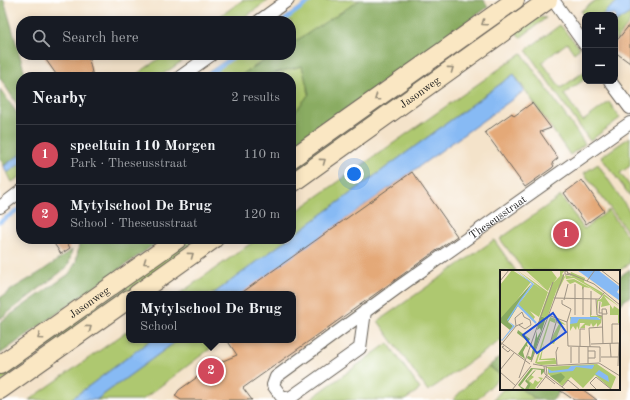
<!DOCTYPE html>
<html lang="en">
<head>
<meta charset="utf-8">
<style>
  :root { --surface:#171b24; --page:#242831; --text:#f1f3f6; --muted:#9ea1a6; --line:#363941; --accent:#d1495b }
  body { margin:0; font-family:"Old Standard TT",serif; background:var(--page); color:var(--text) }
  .controls { position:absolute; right:12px; top:12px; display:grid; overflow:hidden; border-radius:8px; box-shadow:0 2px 10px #0003 }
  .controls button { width:36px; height:36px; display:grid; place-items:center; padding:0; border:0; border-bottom:1px solid var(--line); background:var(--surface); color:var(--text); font:20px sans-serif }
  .you { position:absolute; left:354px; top:174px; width:14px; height:14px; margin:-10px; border:3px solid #fff; border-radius:50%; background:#1a73e8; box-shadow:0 0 0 6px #1a73e833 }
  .badge { display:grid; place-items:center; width:26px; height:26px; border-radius:50%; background:var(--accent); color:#fff; font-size:13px; font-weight:700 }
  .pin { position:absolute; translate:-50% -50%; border:2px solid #fff; box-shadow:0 1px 4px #0006 }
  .popup { position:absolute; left:126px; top:291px; width:170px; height:52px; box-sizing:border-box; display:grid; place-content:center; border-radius:8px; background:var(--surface); filter:drop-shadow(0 1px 3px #0005); font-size:13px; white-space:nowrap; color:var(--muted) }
  .popup b { font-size:15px; color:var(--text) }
  .popup::after { content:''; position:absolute; left:50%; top:100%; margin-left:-8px; border:8px solid transparent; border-top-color:var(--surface) }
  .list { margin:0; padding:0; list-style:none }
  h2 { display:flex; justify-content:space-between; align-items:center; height:52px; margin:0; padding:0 16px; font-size:17px }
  h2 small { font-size:13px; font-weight:400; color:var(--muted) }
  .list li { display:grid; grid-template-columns:26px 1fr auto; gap:12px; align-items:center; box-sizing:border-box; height:60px; padding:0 16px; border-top:1px solid var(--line) }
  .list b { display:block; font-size:15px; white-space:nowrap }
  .list p { margin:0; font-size:13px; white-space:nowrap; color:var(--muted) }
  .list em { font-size:13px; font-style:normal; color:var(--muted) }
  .icon { flex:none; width:22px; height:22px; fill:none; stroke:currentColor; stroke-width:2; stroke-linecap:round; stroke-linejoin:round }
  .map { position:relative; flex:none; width:630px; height:400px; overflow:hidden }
  .search { position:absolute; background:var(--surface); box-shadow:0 2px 10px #0003; left:16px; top:16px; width:280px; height:44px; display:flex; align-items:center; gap:10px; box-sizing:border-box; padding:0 14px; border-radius:16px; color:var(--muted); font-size:15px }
  .panel { position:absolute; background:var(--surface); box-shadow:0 2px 10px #0003; left:16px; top:72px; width:280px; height:172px; border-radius:16px }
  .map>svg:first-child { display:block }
  .green { fill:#aec86f; stroke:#657246 }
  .forest { fill:#8aac62; stroke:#53643f }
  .water { fill:#87baf4; stroke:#526b88 }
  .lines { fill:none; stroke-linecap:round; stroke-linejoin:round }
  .stream { stroke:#87baf4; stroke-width:4 }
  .building { fill:#e4a978 }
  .street-casing { stroke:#686259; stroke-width:14 }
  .secondary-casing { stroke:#686259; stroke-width:20 }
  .street { stroke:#fff; stroke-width:12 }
  .secondary { stroke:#fae7c3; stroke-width:18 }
  .oneway { stroke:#968c78 }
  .labels { text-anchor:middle; stroke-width:3.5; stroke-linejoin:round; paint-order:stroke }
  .street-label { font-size:11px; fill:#1c1c1c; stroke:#fff }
  .inset-river { fill:none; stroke:#87baf4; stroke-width:2 }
  .inset-road { fill:none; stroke:#9e9384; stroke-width:1 }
  .view { fill:#1d4ed8; fill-opacity:0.15; stroke:#1d4ed8; stroke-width:2 }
  .inset-edge { fill:none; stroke:#1c1c1c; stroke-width:2 }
</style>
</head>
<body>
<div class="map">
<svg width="630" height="400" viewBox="0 0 630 400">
  <rect width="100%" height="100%" fill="#fff"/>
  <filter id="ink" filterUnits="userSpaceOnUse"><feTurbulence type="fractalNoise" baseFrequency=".025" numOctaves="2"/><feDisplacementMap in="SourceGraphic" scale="8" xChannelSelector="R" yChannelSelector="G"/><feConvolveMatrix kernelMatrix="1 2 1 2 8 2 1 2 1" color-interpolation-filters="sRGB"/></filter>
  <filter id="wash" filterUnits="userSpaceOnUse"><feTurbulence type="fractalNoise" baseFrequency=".012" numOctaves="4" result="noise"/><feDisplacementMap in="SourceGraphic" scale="16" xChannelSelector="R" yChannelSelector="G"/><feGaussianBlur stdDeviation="0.9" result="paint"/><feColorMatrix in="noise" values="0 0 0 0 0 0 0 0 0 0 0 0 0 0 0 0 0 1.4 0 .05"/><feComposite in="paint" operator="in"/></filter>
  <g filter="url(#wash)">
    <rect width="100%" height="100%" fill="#f4e3ca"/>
    <g class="green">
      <polygon points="243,0 269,0 239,21 213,21"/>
      <polygon points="310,0 360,0 361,1 291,44 291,21 281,21"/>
      <polygon points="596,0 620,0 607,10 602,15 585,15 585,18 581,11"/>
      <polygon points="630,13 630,22 615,41 615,23"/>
      <polygon points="540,17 546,18 520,38 515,30 530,20"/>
      <polygon points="498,19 503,26 291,176 291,166"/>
      <polygon points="560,25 580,48 574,53 567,43 542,62 561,88 585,71 585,79 564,94 583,121 609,102 620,118 590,141 526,50"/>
      <polygon points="522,53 585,144 570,155 514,74 291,237 291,215"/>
      <polygon points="164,55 191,55 159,77 133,77"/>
      <polygon points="233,55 273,55 238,77 202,77"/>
      <polygon points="302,66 309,94 291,117 291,77 259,77"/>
      <polygon points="630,137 630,166 620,173 630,186 630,196 601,157"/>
      <polygon points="21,163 21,176 12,182 7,172"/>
      <polygon points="598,164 630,212 630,235 584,173"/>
      <polygon points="561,196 584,229 609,210 630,240 630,263 619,271 524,271 500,239"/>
      <polygon points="189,239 202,239 0,382 0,372"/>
      <polygon points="257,239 288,239 213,294 179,294"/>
      <polygon points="494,240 516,271 501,271 501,340 428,391 378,321"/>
      <polygon points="129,330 129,340 151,340 70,400 29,400"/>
      <polygon points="178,340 217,340 219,342 142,400 96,400"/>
      <polygon points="388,343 420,389 405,400 309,400"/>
      <polygon points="489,366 501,376 477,400 453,400 465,387"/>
      <polygon points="503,389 521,389 537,400 493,400"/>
    </g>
    <g class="forest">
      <polygon points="0,0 4,0 26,77 21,77 21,110 0,78"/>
      <polygon points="360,0 484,0 488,7 291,148 291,117 309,94 302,66 259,77 238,77 273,55 291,55 291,44"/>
      <polygon points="0,89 21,119 21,154 4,166 0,158"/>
      <polygon points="80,239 162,239 0,354 0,322 69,274 76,262"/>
      <polygon points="72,250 69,263 66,268 0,319 0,298 14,288 39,273"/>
      <polygon points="630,269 630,296 619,305 619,277"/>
      <polygon points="501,356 501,375 489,366"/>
      <polygon points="521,389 555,389 559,392 553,400 537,400"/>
    </g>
    <g class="water">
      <polygon points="620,0 630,0 630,13 615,23 615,15 602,15 607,10"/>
      <polygon points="514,74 524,91 242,294 213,294 288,239 291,239 291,237"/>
      <polygon points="21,154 21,163 9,172 6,172 4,166"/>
      <polygon points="151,340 178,340 96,400 70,400"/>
    </g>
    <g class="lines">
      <g class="stream">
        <polyline points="283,21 312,0"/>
        <polyline points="205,77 236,55"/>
        <polyline points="0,222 21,208"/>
      </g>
    </g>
    <g id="blocks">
      <g class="building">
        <polygon points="630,24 630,63 615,52 615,43"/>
        <polygon points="53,55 88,55 93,77 58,77 44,57"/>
        <polygon points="532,103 551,128 540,132 558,158 552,163 554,166 552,168 525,187 485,132 512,113 514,116"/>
        <polygon points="412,172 457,236 243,388 252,400 181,400 175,396 179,390 216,364 237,355 227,340 293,340 293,294 240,294"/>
        <polygon points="582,180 604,211 586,224 564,193"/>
        <polygon points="51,239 65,239 70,248 61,254"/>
        <polygon points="558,389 582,389 597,400 574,400"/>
      </g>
    </g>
  </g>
  <g filter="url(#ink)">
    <use href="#blocks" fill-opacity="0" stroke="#686259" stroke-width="1"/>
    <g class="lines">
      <g class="street-casing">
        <g id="street">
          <polyline points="553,0 585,45"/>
          <polyline points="259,21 288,0"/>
          <polyline points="180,77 211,55"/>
          <polyline points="610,81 630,108"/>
          <polyline points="0,207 21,191"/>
          <path id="s1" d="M365,311L360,348L290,398L281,396L273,385L276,377L400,286L630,123"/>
        </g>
      </g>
      <g class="secondary-casing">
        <g id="secondary">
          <polyline points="291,159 515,0"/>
          <path id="s2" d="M291,184L548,0"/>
          <polyline points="137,294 214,239"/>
          <path id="s3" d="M0,365L178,239"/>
          <polyline points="0,390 129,299"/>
        </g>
      </g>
      <use href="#street" class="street"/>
      <use href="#secondary" class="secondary"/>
    </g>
    <defs><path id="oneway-chevron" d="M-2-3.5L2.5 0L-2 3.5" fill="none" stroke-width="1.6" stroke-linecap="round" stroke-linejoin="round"/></defs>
    <g class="oneway">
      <use href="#oneway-chevron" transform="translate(484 23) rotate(145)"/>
      <use href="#oneway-chevron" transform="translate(451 69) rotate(-36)"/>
      <use href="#oneway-chevron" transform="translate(377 98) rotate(145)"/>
      <use href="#oneway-chevron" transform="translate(323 161) rotate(-36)"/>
      <use href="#oneway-chevron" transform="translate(191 255) rotate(-36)"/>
      <use href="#oneway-chevron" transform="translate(146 262) rotate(145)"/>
      <use href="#oneway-chevron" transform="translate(89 328) rotate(-36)"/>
      <use href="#oneway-chevron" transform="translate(40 337) rotate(145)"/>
    </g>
  </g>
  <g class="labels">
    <g class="street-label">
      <text dy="4" stroke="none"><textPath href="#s2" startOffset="158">Jasonweg</textPath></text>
      <text dy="4" stroke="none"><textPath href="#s1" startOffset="428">Theseusstraat</textPath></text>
      <text dy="4" stroke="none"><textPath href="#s3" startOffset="109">Jasonweg</textPath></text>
    </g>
  </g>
  <g transform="translate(500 270)">
    <rect width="120" height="120" fill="#f4e3ca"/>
    <path d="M12,0L31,12L1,50L0,15ZM17,0L48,22L39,47L30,41L35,47L33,50L18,35L34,14L42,20ZM21,0L45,18L25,0H51L57,8L53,13L60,6V0H65L62,4L65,7L55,27L58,16L47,48L40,46L52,13L48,21ZM71,2L85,8L84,12L103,23L102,26L90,18L84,17L82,20V16L75,12L70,14L66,10L74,9L102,24L74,8L66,9L65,5L73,7L70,5ZM104,24L120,37L104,26L113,39L114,36L120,40V53H118V45H110V35L101,37L102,32L98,31L97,46V30L101,29ZM91,32V46H102L101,53L97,57V53L93,57L91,53L90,56L85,55V58H80L85,53H80L79,60L77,56L76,60L73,56L70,61V47H90ZM71,47H97L101,49H79L70,54ZM50,47L56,49L55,53L50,51L37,92L55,90H39L44,73L41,89L55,88L57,94L41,95L35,93ZM58,49L66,55L62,54L54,74L51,73L52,67L59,54L57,53ZM97,94L116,107L111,119L95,105L83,118L71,107L62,116L48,104V98H46V97ZM31,105L34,107L29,111L33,114L35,110L38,112L41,110L38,107L43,108L35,118L37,120L27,119L31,114L27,111Z" fill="#aec86f" fill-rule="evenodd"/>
    <path d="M32,13L8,52L13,56L10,60L0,52V49ZM40,46L46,48L32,90H30L27,88L30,79L28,86L31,87L37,61V68L41,61L40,58L37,60ZM18,60L30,69L27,74L28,77L26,76L23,82L25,89L18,84L27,71L17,63ZM31,98L44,99V102L41,105V100L33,99L20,116L25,119L28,114L25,111L34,101L36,100L27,110L31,114L28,120L22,119L18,115ZM61,103L65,107L60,113L50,106Z" fill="#8aac62"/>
    <path d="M15,0L42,20L34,14L21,31L8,51L15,56L2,71L0,68L2,70L13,56L7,50L20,30L32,14ZM77,0H98L120,17L117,22L120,25V31ZM71,47H97L101,50L79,49L77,53L70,54ZM71,96L94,95V96L92,99L76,97L73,101L49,103L48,99L52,101L68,99ZM99,100L108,106L109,112L95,104Z" fill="#87baf4"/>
    <path class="inset-river" d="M18,35L36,53"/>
    <path class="inset-road" d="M101,0L120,15M68,3L94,14L120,35M68,4L67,1H65V4L71,5M0,11L9,0M87,11L95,0M75,14V45M83,17V45M91,21V45M54,28L99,29L104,23M96,29L97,45L102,46M62,30V34L71,39L67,52L68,76L100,77M64,30L68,14M100,32L99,43H102M102,44H107L106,39H102L103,74M48,45L67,52M16,56L15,48L22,42L24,47L30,50L31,55L25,59L19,55M0,72L30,94M110,73L111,87M112,73V54H120M50,74L57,49M91,74L120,73M0,76L16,56L23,53M4,76L2,77L8,82L10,80M71,77V93M79,77V93M80,77V59H85M88,77V93M90,77L89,58L103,57M88,81H95V88H88M101,87H119M31,92L64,4M100,92V77M33,94L44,96L99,93L120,106M57,95L56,82L58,77M44,96L45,104L66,120M118,96L119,73M0,100L14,83M0,102L16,116M45,106L55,114M19,108L53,12M62,117L68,110L80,120M37,118L47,105L46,96M12,120L31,96M97,120L90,113L96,107L112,120"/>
    <path class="view" d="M53,43L66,62L37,83L23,65Z"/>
    <rect width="120" height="120" class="inset-edge"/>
  </g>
</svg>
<div class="controls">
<button>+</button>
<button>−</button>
</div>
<div class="you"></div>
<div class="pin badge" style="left:566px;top:234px">1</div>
<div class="pin badge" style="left:211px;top:371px">2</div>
<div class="popup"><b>Mytylschool De Brug</b>School</div>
<div class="search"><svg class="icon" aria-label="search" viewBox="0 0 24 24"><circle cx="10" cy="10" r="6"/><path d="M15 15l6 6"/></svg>Search here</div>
<section class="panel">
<h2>Nearby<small>2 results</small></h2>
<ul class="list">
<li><span class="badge">1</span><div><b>speeltuin 110 Morgen</b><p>Park · Theseusstraat</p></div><em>110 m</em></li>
<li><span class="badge">2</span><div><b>Mytylschool De Brug</b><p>School · Theseusstraat</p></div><em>120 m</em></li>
</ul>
</section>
</div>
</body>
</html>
